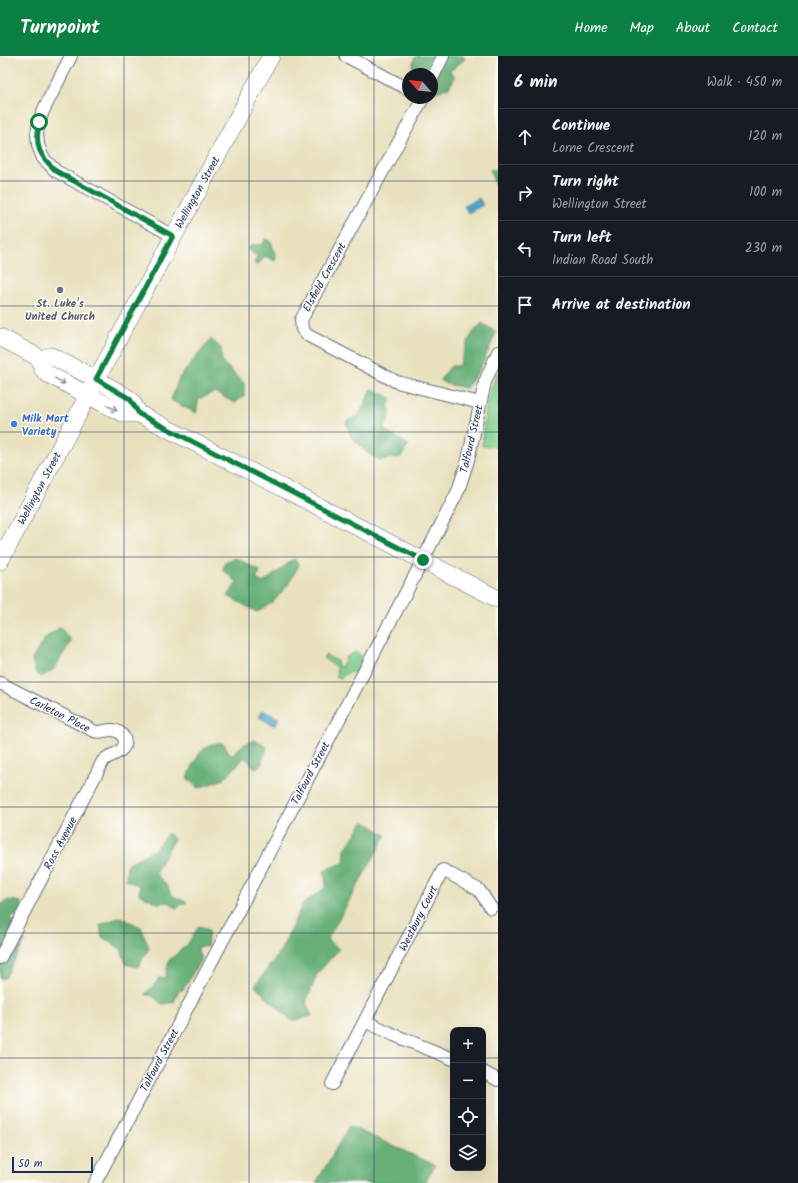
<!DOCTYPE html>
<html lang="en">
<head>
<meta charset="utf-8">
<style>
  :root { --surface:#171b24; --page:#20242c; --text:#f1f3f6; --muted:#9ea1a6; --line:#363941; --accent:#0b8043 }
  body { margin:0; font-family:Kalam,sans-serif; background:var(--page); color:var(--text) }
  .controls { position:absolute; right:12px; bottom:12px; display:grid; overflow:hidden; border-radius:8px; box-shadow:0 4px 16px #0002 }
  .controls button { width:36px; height:36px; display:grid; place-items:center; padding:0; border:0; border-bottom:1px solid var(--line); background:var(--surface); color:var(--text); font:20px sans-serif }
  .compass { position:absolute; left:402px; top:12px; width:36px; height:36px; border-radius:50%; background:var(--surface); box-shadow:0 4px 16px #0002; rotate:297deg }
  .scale { position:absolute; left:12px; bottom:10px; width:81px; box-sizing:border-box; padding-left:4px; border:2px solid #1b2f5e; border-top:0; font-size:11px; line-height:14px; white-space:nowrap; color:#1b2f5e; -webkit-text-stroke:3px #fdfcf7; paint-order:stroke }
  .stop { position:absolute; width:12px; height:12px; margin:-9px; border:3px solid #0b8043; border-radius:50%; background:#fff }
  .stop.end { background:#0b8043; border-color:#fff; box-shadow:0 1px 4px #0008 }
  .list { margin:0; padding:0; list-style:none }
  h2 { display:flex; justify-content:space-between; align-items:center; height:52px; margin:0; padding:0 16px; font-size:17px }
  h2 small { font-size:13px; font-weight:400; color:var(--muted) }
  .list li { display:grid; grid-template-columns:26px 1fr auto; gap:12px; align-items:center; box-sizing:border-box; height:56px; padding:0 16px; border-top:1px solid var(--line) }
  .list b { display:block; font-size:15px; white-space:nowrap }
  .list p { margin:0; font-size:13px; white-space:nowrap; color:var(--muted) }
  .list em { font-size:13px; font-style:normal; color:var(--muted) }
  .icon { flex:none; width:22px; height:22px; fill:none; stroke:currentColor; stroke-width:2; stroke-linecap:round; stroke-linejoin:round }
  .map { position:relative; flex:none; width:498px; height:1127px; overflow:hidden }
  header { display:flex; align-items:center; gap:24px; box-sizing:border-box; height:56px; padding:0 20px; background:var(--accent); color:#fff }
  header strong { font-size:19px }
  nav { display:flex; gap:22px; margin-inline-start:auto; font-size:14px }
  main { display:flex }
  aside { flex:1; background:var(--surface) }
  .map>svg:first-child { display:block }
  .green { fill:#80cd8c; stroke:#4e7e75 }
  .forest { fill:#68b078; stroke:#42706b }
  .water { fill:#4ca6ca; stroke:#346a94 }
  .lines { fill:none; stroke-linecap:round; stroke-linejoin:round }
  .minor-casing { stroke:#636d80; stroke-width:14 }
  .secondary-casing { stroke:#636d80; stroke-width:18 }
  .minor { stroke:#fff; stroke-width:12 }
  .secondary { stroke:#fff; stroke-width:17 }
  .oneway { stroke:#8d97ae }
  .route { stroke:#0b8043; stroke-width:5 }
  .grid { fill:none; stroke:#1b2f5e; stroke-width:1; stroke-opacity:0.55 }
  .worship-dot { fill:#6b7280; stroke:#fdfcf7; stroke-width:1.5 }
  .shop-dot { fill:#3f7fe0; stroke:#fdfcf7; stroke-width:1.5 }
  .labels { text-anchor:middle; stroke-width:3; stroke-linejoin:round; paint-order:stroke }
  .street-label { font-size:11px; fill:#1b2f5e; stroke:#fdfcf7 }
  .worship-label { font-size:11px; font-weight:bold; fill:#5b616d; stroke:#fdfcf7 }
  .shop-label { font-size:11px; font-weight:bold; fill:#366cbe; stroke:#fdfcf7; text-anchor:start }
</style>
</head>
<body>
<header>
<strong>Turnpoint</strong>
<nav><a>Home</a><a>Map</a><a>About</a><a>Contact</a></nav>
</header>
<main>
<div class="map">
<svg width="498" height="1127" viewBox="0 0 498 1127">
  <rect width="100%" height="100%" fill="#fdfcf7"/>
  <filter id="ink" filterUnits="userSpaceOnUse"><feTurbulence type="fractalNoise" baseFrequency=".025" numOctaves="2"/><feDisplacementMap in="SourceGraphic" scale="8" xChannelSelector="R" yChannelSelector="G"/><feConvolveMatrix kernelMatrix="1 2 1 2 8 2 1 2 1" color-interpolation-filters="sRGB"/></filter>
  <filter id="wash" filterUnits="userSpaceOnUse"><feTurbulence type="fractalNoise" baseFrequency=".012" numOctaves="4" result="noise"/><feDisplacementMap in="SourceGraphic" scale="16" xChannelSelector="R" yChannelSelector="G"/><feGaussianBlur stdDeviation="0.9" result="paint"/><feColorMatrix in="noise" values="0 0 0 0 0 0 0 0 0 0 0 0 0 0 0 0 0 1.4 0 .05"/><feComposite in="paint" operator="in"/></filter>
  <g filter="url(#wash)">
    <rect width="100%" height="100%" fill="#e9e1be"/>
    <g class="green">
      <polygon points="498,314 498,391 482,390 487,345"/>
      <polygon points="356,596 360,599 362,611 357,616 349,616 341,622 337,621 336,611 323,602 325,599 337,605 338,610 342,611 346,601"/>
    </g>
    <g class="forest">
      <polygon points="417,0 463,0 465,3 450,15 455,21 449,31 434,37 432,36 432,18 411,18 414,3"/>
      <polygon points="498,112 498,137 490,114 497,114"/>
      <polygon points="266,183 271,185 276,202 275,205 265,200 257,210 254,207 257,200 247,193 252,189 262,189"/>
      <path d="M482,267L496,276C488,296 480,316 466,332L446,328L440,324L451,310H459C465,294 468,279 482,267Z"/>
      <polygon points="211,283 221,292 222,306 244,327 244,340 235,347 214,336 199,343 196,357 171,344 179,322"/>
      <polygon points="372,333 392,342 388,350 391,356 384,374 409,389 401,401 380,404 367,397 351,381 346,366 358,360"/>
      <polygon points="236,502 260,515 256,523 263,527 294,503 299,509 287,530 273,546 257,556 228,540 237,526 223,514 225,506"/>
      <polygon points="60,571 71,585 54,613 42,621 36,618 32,604 44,583"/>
      <path d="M254,684L267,691L261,709L255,712L245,701L224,723L198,732L187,722C196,705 200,686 223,687L231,699L243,689Z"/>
      <polygon points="364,765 386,779 327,884 339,893 317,918 306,947 312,960 292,965 255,930 281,894 302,849 326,831 324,814 344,807 345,793"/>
      <polygon points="168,777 174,783 155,817 167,829 171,839 187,846 176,852 169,846 158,847 139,838 140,830 126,824 127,808 155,793"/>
      <polygon points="9,844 21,846 23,854 17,861 13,860 10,863 14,869 10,879 25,885 5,922 0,922 0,854 2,848"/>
      <polygon points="120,861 141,871 149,892 138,911 126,908 121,893 102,881 100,869"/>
      <polygon points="199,870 209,874 207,891 199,890 198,895 201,903 183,934 179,934 174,946 162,948 153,940 145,938 155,928 159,922 165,922 169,904 187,889"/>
      <polygon points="349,1070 435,1109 425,1127 316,1127"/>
    </g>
    <g class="water">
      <polygon points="479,142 483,149 468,157 464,150"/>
      <polygon points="262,654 279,662 275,670 259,661"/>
    </g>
  </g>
  <g filter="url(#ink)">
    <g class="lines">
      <g class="minor-casing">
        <g id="minor">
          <polyline points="71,0 43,55 39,66 37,78 38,89 43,102 56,115 173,180"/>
          <polyline points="346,0 408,33"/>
          <polyline points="432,23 443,0"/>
          <polyline points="423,42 301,264 302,273 307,279 397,326 480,347"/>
          <path d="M0,627L94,675C100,678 106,673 113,674C122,675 129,686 122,693C117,699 108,699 103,705L0,902"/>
          <polyline points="365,965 394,979 453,1003"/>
          <polyline points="483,1016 498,1024"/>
          <polyline points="332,1028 443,814 479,834 491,852"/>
          <polyline points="95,1127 423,504 458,435 468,404 485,326 498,296"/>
        </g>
      </g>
      <g class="secondary-casing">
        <g id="secondary">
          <polyline points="0,281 41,303 51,300 96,323 130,343 139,358"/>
          <polyline points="41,303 42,312 46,317 122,357 139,358 498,543"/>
          <polyline points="0,505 102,313 271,0"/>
        </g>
      </g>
      <use href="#minor" class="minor"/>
      <use href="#secondary" class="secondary"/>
    </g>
    <defs><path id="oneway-shaft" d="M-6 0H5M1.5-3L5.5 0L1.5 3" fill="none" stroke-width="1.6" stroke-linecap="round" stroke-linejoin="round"/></defs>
    <g class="oneway">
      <use href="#oneway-shaft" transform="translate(60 325) rotate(29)"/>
      <use href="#oneway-shaft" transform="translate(112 352) rotate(27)"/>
    </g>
  </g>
  <g class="lines" filter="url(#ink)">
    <path class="route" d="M39,66C35,90 38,98 56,115L173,180L96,323L130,343L139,358L423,504"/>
  </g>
  <path class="grid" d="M124,0V1127M249,0V1127M374,0V1127M0,125H498M0,250H498M0,376H498M0,501H498M0,626H498M0,751H498M0,877H498M0,1002H453M483,1002H498"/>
  <circle class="worship-dot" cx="60" cy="234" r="4"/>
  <circle class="shop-dot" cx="14" cy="368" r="4"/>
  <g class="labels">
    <g class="street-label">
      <text transform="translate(197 136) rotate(-61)" y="4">Wellington Street</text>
      <text transform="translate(324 221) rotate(-61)" y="4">Elsfield Crescent</text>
      <text transform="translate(471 383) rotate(-77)" y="4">Talfourd Street</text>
      <text transform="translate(39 432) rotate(-62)" y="4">Wellington Street</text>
      <text transform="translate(60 658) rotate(27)" y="4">Carleton Place</text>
      <text transform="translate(310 717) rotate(-62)" y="4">Talfourd Street</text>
      <text transform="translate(60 787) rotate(-62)" y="4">Ross Avenue</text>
      <text transform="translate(418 862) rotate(-63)" y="4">Westbury Court</text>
      <text transform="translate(159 1004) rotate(-62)" y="4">Talfourd Street</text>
    </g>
    <g class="worship-label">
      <text x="60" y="251">St. Luke's<tspan x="60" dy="13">United Church</tspan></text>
    </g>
    <g class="shop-label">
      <text x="22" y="366">Milk Mart<tspan x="22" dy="13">Variety</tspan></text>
    </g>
  </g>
</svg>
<div class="controls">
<button>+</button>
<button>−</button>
<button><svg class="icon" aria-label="locate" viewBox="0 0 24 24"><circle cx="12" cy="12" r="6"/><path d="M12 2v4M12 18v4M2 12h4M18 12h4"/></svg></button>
<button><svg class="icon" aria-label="layers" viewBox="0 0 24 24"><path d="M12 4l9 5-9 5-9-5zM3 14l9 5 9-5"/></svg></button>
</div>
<svg class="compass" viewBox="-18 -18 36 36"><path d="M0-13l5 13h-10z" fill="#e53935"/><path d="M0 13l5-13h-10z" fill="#9ea1a6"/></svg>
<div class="scale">50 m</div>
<div class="stop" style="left:39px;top:66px"></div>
<div class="stop end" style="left:423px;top:504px"></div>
</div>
<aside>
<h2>6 min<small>Walk · 450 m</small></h2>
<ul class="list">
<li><svg class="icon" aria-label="ahead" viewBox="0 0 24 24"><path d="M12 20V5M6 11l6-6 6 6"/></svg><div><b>Continue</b><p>Lorne Crescent</p></div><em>120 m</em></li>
<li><svg class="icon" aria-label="right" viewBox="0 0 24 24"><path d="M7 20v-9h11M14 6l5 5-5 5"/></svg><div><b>Turn right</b><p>Wellington Street</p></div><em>100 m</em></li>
<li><svg class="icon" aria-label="left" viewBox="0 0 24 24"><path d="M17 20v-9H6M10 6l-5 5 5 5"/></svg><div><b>Turn left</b><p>Indian Road South</p></div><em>230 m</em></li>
<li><svg class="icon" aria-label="arrive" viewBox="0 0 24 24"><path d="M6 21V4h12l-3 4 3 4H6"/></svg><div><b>Arrive at destination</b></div></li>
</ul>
</aside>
</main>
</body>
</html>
